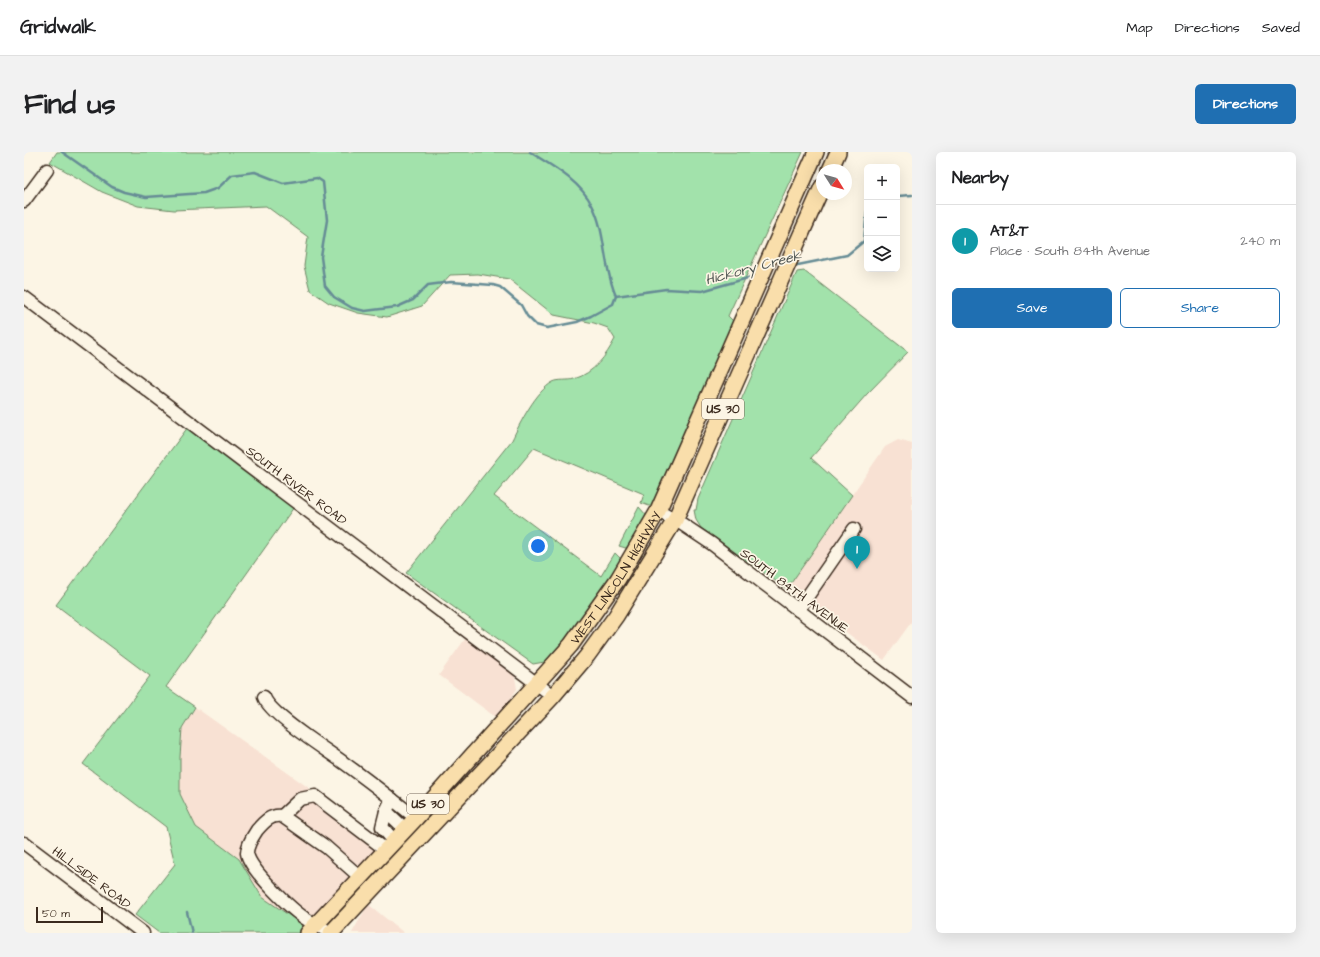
<!DOCTYPE html>
<html lang="en">
<head>
<meta charset="utf-8">
<style>
  :root { --surface:#fff; --page:#f2f2f2; --text:#202124; --muted:#757577; --line:#e0e0e0; --accent:#1f6fb2 }
  body { margin:0; font-family:"Architects Daughter",sans-serif; background:var(--page); color:var(--text) }
  .controls { position:absolute; right:12px; top:12px; display:grid; overflow:hidden; border-radius:6px; box-shadow:0 4px 16px #0002 }
  .controls button { width:36px; height:36px; display:grid; place-items:center; padding:0; border:0; border-bottom:1px solid var(--line); background:var(--surface); color:var(--text); font:20px sans-serif }
  .compass { position:absolute; left:792px; top:12px; width:36px; height:36px; border-radius:50%; background:var(--surface); box-shadow:0 4px 16px #0002; rotate:127deg }
  .scale { position:absolute; left:12px; bottom:10px; width:67px; box-sizing:border-box; padding-left:4px; border:2px solid #3b2a1e; border-top:0; font-size:11px; line-height:14px; white-space:nowrap; color:#3b2a1e; -webkit-text-stroke:3px #fcf5e5; paint-order:stroke }
  .you { position:absolute; left:514px; top:394px; width:14px; height:14px; margin:-10px; border:3px solid #fff; border-radius:50%; background:#1a73e8; box-shadow:0 0 0 6px #1a73e833 }
  .badge { display:grid; place-items:center; width:26px; height:26px; border-radius:50%; background:var(--accent); color:#fff; font-size:13px; font-weight:700 }
  .pin { position:absolute; translate:-50% -33px; filter:drop-shadow(0 1px 2px #0008) }
  .pin::after { content:''; position:absolute; top:21px; width:14px; height:12px; background:inherit; clip-path:polygon(0 0,100% 0,50% 100%) }
  .list { margin:0; padding:0; list-style:none }
  h2 { display:flex; justify-content:space-between; align-items:center; height:52px; margin:0; padding:0 16px; font-size:17px }
  h2 small { font-size:13px; font-weight:400; color:var(--muted) }
  .list li { display:grid; grid-template-columns:26px 1fr auto; gap:12px; align-items:center; box-sizing:border-box; height:72px; padding:0 16px; border-top:1px solid var(--line) }
  .list b { display:block; font-size:15px; white-space:nowrap }
  .list p { margin:0; font-size:13px; white-space:nowrap; color:var(--muted) }
  .list em { font-size:13px; font-style:normal; color:var(--muted) }
  .actions { display:flex; gap:8px; padding:12px 16px }
  .actions a { flex:1; padding:9px 0; border:1px solid var(--accent); border-radius:6px; text-align:center; font-size:14px; color:var(--accent) }
  .actions .main { background:var(--accent); color:#fff }
  .icon { flex:none; width:22px; height:22px; fill:none; stroke:currentColor; stroke-width:2; stroke-linecap:round; stroke-linejoin:round }
  .map { position:relative; flex:none; width:888px; height:781px; overflow:hidden; border-radius:6px }
  header { display:flex; align-items:center; gap:24px; box-sizing:border-box; height:56px; padding:0 20px; background:var(--surface); border-bottom:1px solid var(--line) }
  header strong { font-size:19px }
  nav { display:flex; gap:22px; margin-inline-start:auto; font-size:14px }
  .intro { display:flex; align-items:center; justify-content:space-between; box-sizing:border-box; height:96px; padding:0 24px }
  h1 { margin:0; font-size:28px }
  .button { padding:10px 18px; border-radius:6px; background:var(--accent); color:#fff; font-size:14px; font-weight:700 }
  main { display:flex; gap:24px; padding:0 24px }
  aside { flex:1; background:var(--surface); border-radius:6px; box-shadow:0 4px 16px #0002 }
  .map>svg:first-child { display:block }
  .built { fill:#f8e1d3 }
  .green { fill:#a2e2ab; stroke:#6e8664 }
  .lines { fill:none; stroke-linecap:round; stroke-linejoin:round }
  .stream { stroke:#668c95; stroke-width:2.5 }
  .minor-casing { stroke:#3b2a1e; stroke-width:15 }
  .major-casing { stroke:#3b2a1e; stroke-width:18 }
  .minor { stroke:#fcf5e5; stroke-width:12 }
  .major { stroke:#f9deab; stroke-width:15 }
  .labels { text-anchor:middle; stroke-width:3.5; stroke-linejoin:round; paint-order:stroke }
  .shield { fill:#fcf5e5; stroke:#75675a; stroke-width:1 }
  .shield-label { font-size:12px; font-weight:bold; fill:#3b2a1e }
  .street-label { font-size:13px; fill:#3b2a1e; stroke:#fcf5e5 }
  .water-label { font-size:14px; font-style:italic; fill:#4d5350; stroke:#fcf5e5 }
</style>
</head>
<body>
<header>
<strong>Gridwalk</strong>
<nav><a>Map</a><a>Directions</a><a>Saved</a></nav>
</header>
<div class="intro"><h1>Find us</h1><a class="button">Directions</a></div>
<main>
<div class="map">
<svg width="888" height="781" viewBox="0 0 888 781">
  <rect width="100%" height="100%" fill="#fcf5e5"/>
  <filter id="ink" filterUnits="userSpaceOnUse"><feTurbulence type="fractalNoise" baseFrequency=".025" numOctaves="2"/><feDisplacementMap in="SourceGraphic" scale="8" xChannelSelector="R" yChannelSelector="G"/><feConvolveMatrix kernelMatrix="1 2 1 2 8 2 1 2 1" color-interpolation-filters="sRGB"/></filter>
  <g filter="url(#ink)">
    <g class="built">
      <polygon points="874,288 888,292 888,469 860,508 763,437 861,295"/>
      <polygon points="444,483 490,520 493,537 474,567 415,523"/>
      <polygon points="171,555 361,690 281,774 238,745 215,707 172,675 156,642 156,605 158,576"/>
      <polygon points="344,752 380,781 328,781"/>
    </g>
    <g class="green">
      <path d="M33,0H779L704,164L711,171L628,355L617,351L620,342L510,296L470,344L577,424L591,401L597,407L576,444L526,509L509,512L382,421L488,288C496,271 512,239 529,230C535,227 544,229 550,227C570,221 582,204 591,187L584,176L570,171L530,163L485,127L454,122L426,123L398,154L363,165L334,161L305,151L286,138L280,114L284,85L242,54L150,58L114,54L78,40L26,10Z"/>
      <polygon points="780,119 884,200 843,242 787,306 828,343 763,437 677,376 672,368 670,358 672,358 674,347 773,120"/>
      <polygon points="164,275 270,355 142,535 171,555 158,576 156,605 156,642 172,675 215,707 238,745 281,774 275,781 135,781 111,763 151,712 142,675 59,612 126,524 32,453"/>
      <polygon points="615,355 623,364 605,397 595,394"/>
    </g>
    <g class="lines">
      <g class="stream">
        <polyline points="38,0 88,35 100,40 122,45 180,41 194,36 208,23 231,20 259,31 293,26 299,30 303,68 297,105 301,134 310,145 328,156 341,159 373,155 389,148 404,133 427,130 469,133 476,135 497,153 503,164 512,173 523,176 553,170 567,164 589,152 592,144"/>
        <path d="M506,0C528,14 555,28 568,53C582,79 579,115 592,144"/>
        <polyline points="873,44 888,43"/>
        <polyline points="769,114 823,103 840,89 843,59"/>
        <polyline points="592,144 642,137 678,139 731,124"/>
        <polyline points="163,760 168,781"/>
      </g>
      <g class="minor-casing">
        <g id="minor">
          <polyline points="0,49 23,18"/>
          <polyline points="0,145 529,544"/>
          <polyline points="634,359 658,372 688,392 888,545"/>
          <polyline points="774,458 830,377"/>
          <path d="M240,545C246,563 303,598 320,611C345,629 368,647 392,666"/>
          <polyline points="368,647 362,659 358,675 370,689"/>
          <polyline points="362,659 381,677"/>
          <polyline points="258,664 276,647 291,644 362,698"/>
          <polyline points="0,691 119,781"/>
          <path d="M306,781C298,775 290,772 282,767C268,758 225,717 223,701C223,693 229,684 233,678C240,670 247,662 258,664L302,695L336,725"/>
        </g>
      </g>
      <g class="major-casing">
        <g id="major">
          <polyline points="806,18 814,0"/>
          <path id="s1" d="M284,781L392,666L547,493L594,427L634,359L792,0"/>
          <polyline points="307,781 529,544 563,504 592,464 651,368 798,35"/>
        </g>
      </g>
      <use href="#minor" class="minor"/>
      <use href="#major" class="major"/>
    </g>
  </g>
  <g class="labels">
    <g class="shield">
      <rect x="678" y="247" width="42" height="20" rx="3"/>
      <rect x="383" y="642" width="42" height="20" rx="3"/>
    </g>
    <g class="shield-label">
      <text x="699" y="261">US 30</text>
      <text x="404" y="656">US 30</text>
    </g>
    <g class="street-label">
      <text transform="translate(273 333) rotate(37)" y="5">SOUTH RIVER ROAD</text>
      <text dy="5" stroke="none"><textPath href="#s1" startOffset="471">WEST LINCOLN HIGHWAY</textPath></text>
      <text transform="translate(771 438) rotate(37)" y="5">SOUTH 84TH AVENUE</text>
      <text transform="translate(68 725) rotate(37)" y="5">HILLSIDE ROAD</text>
    </g>
    <g class="water-label">
      <text transform="translate(729 115) rotate(-15)" y="5">Hickory Creek</text>
    </g>
  </g>
</svg>
<div class="controls">
<button>+</button>
<button>−</button>
<button><svg class="icon" aria-label="layers" viewBox="0 0 24 24"><path d="M12 4l9 5-9 5-9-5zM3 14l9 5 9-5"/></svg></button>
</div>
<svg class="compass" viewBox="-18 -18 36 36"><path d="M0-13l5 13h-10z" fill="#e53935"/><path d="M0 13l5-13h-10z" fill="#757577"/></svg>
<div class="scale">50 m</div>
<div class="you"></div>
<div class="pin badge" style="left:833px;top:417px;background:#0f9aa8">1</div>
</div>
<aside>
<h2>Nearby<small></small></h2>
<ul class="list">
<li><span class="badge" style="background:#0f9aa8">1</span><div><b>AT&amp;T</b><p>Place · South 84th Avenue</p></div><em>240 m</em></li>
</ul>
<div class="actions"><a class="main">Save</a><a>Share</a></div>
</aside>
</main>
</body>
</html>
